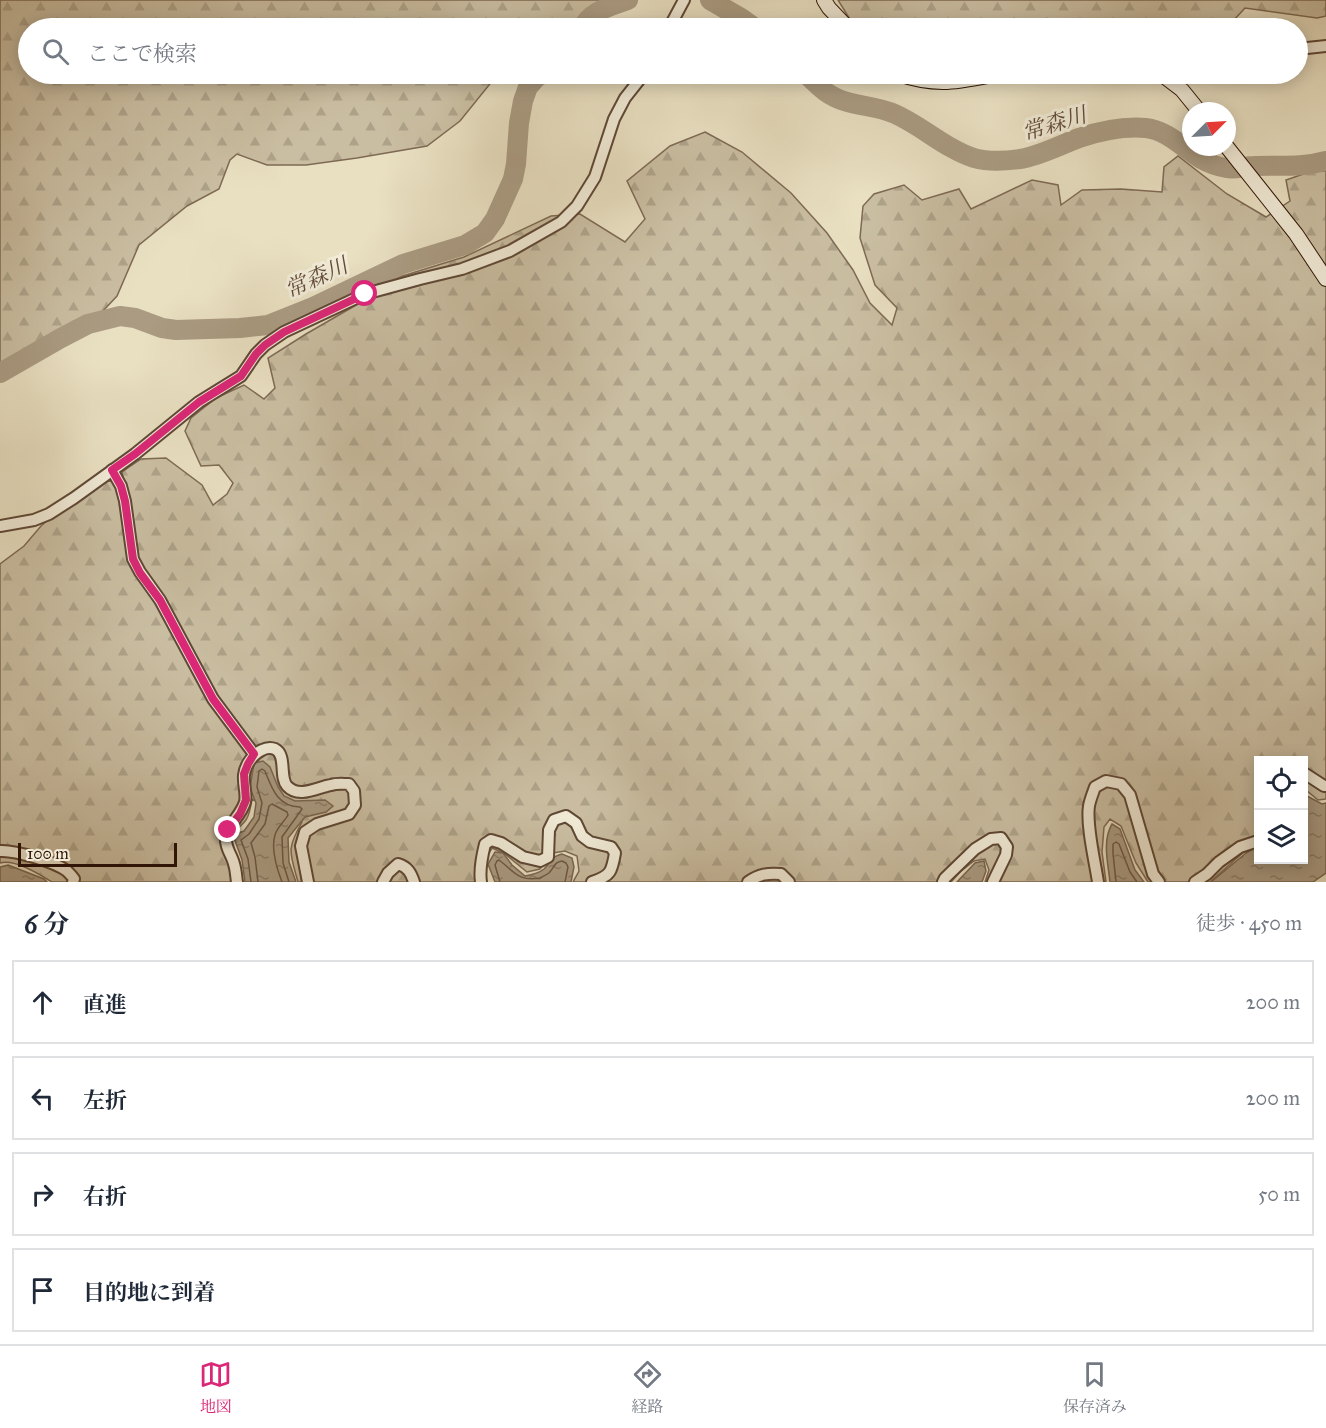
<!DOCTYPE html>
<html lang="ja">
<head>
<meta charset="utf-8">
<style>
  :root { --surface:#fff; --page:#f6f6f7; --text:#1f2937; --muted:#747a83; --line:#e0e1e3; --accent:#db2777 }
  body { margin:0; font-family:"IM FELL Great Primer","Noto Serif JP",serif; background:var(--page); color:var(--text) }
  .controls { position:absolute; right:18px; bottom:18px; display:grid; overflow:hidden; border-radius:0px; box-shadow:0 3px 15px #0003 }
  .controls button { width:54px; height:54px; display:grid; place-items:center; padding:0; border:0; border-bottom:2px solid var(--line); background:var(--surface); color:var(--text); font:30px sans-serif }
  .compass { position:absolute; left:1182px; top:102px; width:54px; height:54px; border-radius:50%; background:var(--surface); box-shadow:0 3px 15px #0003; rotate:66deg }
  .scale { position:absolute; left:18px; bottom:15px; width:159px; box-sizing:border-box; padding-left:6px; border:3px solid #311607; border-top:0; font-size:16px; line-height:21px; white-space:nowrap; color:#311607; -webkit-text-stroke:4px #f1ebd7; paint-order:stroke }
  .stop { position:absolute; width:18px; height:18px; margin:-14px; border:4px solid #db2777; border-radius:50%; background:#fff }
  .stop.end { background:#db2777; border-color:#fff; box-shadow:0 2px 6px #0008 }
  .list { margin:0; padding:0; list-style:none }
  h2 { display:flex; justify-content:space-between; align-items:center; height:78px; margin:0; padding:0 24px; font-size:26px }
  h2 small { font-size:20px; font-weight:400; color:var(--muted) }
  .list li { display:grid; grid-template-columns:39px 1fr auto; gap:18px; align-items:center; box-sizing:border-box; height:84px; margin:0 12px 12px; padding:0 12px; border:2px solid var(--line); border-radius:0px }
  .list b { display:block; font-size:22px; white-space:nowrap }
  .list em { font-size:20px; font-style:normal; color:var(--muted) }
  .icon { flex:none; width:33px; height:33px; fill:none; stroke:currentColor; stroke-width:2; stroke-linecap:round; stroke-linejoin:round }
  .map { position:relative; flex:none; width:1326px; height:882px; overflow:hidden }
  .search { position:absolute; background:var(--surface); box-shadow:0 3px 15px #0003; left:18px; right:18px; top:18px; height:66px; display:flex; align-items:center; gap:15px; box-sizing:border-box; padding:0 21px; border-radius:33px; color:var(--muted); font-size:22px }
  .sheet { height:462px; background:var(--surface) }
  nav { display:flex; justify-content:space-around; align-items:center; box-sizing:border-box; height:84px; border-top:2px solid var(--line); background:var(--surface); font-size:16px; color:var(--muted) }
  nav a { display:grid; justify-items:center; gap:3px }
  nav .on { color:var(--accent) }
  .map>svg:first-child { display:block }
  .forest { fill:url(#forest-firs); stroke:#7e6a54; stroke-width:1.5 }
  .water { fill:url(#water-ripples); stroke:#7a6651; stroke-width:1.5 }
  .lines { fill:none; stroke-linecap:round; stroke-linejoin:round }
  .shore { stroke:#6e5844; stroke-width:1.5 }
  .river { stroke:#aa9b82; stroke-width:20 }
  .minor-casing { stroke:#5f4836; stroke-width:14 }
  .secondary-casing { stroke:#311607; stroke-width:16 }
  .minor { stroke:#f1ebd7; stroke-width:10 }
  .secondary { stroke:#f1ebd7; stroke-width:14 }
  .route { stroke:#db2777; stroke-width:8 }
  .labels { text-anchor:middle; stroke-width:6; stroke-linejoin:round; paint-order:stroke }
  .water-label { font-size:22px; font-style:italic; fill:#614b38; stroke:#f1ebd7 }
</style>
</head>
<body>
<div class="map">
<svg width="1326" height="882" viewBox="0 0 1326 882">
  <defs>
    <pattern id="forest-firs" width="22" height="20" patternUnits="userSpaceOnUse" patternTransform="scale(1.5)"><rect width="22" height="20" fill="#cabea2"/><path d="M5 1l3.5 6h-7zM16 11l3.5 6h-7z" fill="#aea38a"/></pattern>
    <pattern id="water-ripples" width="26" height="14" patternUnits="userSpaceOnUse" patternTransform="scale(1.5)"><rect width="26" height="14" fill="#aa9b82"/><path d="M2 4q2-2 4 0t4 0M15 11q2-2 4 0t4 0" fill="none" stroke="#8b7d68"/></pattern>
  </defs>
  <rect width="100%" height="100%" fill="#e9e0c2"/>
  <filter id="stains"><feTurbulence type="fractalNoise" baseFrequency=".00333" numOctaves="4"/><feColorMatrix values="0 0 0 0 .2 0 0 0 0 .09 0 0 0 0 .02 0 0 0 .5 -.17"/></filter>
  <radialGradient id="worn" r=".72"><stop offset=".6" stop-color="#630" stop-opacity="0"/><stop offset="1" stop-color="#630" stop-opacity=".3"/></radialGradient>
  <g class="forest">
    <path d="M0,0H614C595,7 588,9 579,28H28V74H503L493,80L460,121L427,146L357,158L306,165H267L237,154L230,160L219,189L187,206L139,245L117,296L101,313L74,321L0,367Z"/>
    <polygon points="838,0 1326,0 1326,16 1317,18 1245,8 1232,22 1188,28 1103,28 1089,19 1067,26 1065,28 859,28 851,21"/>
    <path d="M705,132L742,152L791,193L827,233L853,270L870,303L892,325L897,308L875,285L860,238L863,206L874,194L904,185L922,200L959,189L971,209L1032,180L1058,185L1061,205L1082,190L1121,189L1162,192L1164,167L1178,156L1227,194L1266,217L1290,201L1286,180L1312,171H1326V799L1318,800L1306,790H1304V760H1258V843L1246,850L1210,882H1148L1136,863L1121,826L1110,819L1104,827L1102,852L1106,882H985L989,870L985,859L974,861L960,872L951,882H573L579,871L577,856L565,851L553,853L540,869L527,872L505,854L492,848L486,858V882H298C290,852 286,850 302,822L252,799C249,819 247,822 230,834L234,852L240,865V882H52C39,874 15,859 0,863V564L24,546L41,526L56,513L106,481L124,482L122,472L141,459L166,458L202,485L213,505L227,494L233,483L219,465L201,466L185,431L191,418L216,398L244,385L264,399L275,388L268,358L306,334L363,301L396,278L464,257L551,216L580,214L625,242L645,219L627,181L670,146Z"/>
  </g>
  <g class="water">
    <polygon points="263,761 270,767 278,787 284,796 295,801 325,800 333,806 326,812 305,817 288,838 289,862 296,882 245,882 242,860 233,835 244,831 254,817 256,803 250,788 254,763"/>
    <polygon points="1304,796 1307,796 1322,804 1326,803 1326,873 1313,882 1211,882 1246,853 1258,846 1258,860 1304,860"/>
    <path d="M1112,824L1120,829L1135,870L1144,882H1110C1108,863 1102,841 1112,824Z"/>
    <path d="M495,852L503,853L512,865L525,876C531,875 539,873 544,869C553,861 546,859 562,854L572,858L574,867L571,882H495L488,864Z"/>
    <polygon points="984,861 986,871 982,882 957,882 975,863"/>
    <polygon points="8,865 44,879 47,882 0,882 0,867"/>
  </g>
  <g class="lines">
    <g class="shore">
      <path d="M251,882L248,859L241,840L249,834L259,819L262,803L257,787L259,771L262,769L265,771C272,789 278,807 300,807L302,809L282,837L283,863L289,882"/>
      <path d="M258,882L255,857L251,843L265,824L269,806L272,804L287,812L288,815C285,821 277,827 275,835C271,848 277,869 282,882"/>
      <path d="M500,882L495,865L497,861L499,860C514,871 518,882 540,878C542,877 546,875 549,873C554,868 554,862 562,861L566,863L568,867L565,882"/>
      <polyline points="1116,882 1113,853 1113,844 1116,842 1119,844 1130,872 1137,882"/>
    </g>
    <g class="river">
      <polyline points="710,0 741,18 755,28"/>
      <path d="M583,28C589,11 612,6 628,0"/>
      <path d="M806,74C812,80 819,87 826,92C846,107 873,104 895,114C922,126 946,149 974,158C988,162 1006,161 1020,159C1040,156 1060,145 1079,138C1100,131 1124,126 1146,128C1167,130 1184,149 1201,159C1208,163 1219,167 1227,168C1235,170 1245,166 1254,166C1279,165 1301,168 1326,161"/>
      <polyline points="0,373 61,338 88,324 120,316 135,318 162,328 176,330 240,328 268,325 313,307 403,264 465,245 485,233 495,219 513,179 516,164 519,123 523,101 528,87 536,78 542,74"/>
    </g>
    <g class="minor-casing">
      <g id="minor">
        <polyline points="669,28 684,0"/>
        <polyline points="1298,49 1326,46"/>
        <polyline points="112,470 121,486 125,501 133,559 140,572 160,600 213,699 254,754"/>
        <polyline points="0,526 34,520 49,514 74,498 135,454 199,402 241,376 256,354 265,345 284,332 365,294 420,279 462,269 510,251 561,222 577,206 595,177 614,119 625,98 644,74"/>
        <polyline points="1304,773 1324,786 1326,786"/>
        <path d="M0,851C15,850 55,862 67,871C68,872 73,877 74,879L73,882"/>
        <path d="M237,882C236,876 236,870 234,864C232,855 225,848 226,838C227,825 241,816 245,802C247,794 243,784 244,775C245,765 253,754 262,750C266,748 270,747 275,749C287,755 279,777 287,786C299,799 318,787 331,785C337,783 343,784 349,784L354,791L355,805L349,814L317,824L305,832L301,846L308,882"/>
        <path d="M383,882L388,873L398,864C408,867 411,873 414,882"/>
        <path d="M481,882C479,869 482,856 485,844L491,840L501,843L523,857L540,861L548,857L549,830L554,820L566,816L576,823L582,836L590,842L611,847L615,853C612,871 611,876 592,882"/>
        <path d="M748,882C759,874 768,873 781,874L789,882"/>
        <polyline points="943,882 945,878 975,849 991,839 1001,838 1007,847 1006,855 993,882"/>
        <path d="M1098,882C1095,862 1086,825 1089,806C1090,800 1093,793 1095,787L1106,781L1121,784L1130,795L1153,874L1159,882"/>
        <polyline points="1195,882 1207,874 1219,862 1240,847 1258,841"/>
      </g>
    </g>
    <g class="secondary-casing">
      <g id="secondary">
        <polyline points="824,0 829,8 848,28"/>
        <path d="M898,74C936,87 959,82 997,74"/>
        <polyline points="1161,74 1182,90 1199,111"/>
        <polyline points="1227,147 1296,234 1326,279"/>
      </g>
    </g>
    <use href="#minor" class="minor"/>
    <use href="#secondary" class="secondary"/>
  </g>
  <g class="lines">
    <polyline class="route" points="228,830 240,814 246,800 244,774 248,764 254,754 213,699 160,600 140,573 133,559 125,501 121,486 112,470 135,454 199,402 241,376 256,354 265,345 284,332 365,294"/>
  </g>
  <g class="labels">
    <g class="water-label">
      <text transform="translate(1054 123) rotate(-17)" y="8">常森川</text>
      <text transform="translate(316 277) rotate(-24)" y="8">常森川</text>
    </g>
  </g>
  <rect width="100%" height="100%" filter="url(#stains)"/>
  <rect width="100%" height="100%" fill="url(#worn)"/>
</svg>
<div class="controls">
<button><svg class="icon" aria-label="locate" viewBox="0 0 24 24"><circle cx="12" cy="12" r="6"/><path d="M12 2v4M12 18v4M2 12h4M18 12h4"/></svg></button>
<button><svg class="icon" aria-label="layers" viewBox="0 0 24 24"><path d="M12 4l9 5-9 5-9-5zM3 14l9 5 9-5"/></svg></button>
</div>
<svg class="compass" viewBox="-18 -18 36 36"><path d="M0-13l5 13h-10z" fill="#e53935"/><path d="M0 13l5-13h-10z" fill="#747a83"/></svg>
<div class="scale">100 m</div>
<div class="stop" style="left:365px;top:294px"></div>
<div class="stop end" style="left:228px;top:830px"></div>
<div class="search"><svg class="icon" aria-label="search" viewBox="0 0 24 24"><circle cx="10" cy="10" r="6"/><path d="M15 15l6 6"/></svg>ここで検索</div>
</div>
<section class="sheet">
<h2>6 分<small>徒歩 · 450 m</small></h2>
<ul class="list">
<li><svg class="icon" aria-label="ahead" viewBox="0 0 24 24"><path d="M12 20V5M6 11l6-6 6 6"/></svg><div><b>直進</b></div><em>200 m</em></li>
<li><svg class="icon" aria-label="left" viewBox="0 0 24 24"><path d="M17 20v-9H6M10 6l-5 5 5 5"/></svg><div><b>左折</b></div><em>200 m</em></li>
<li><svg class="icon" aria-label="right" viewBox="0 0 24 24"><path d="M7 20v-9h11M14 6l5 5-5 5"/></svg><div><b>右折</b></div><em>50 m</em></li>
<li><svg class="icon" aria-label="arrive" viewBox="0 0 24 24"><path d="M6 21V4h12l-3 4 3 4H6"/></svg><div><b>目的地に到着</b></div></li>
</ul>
</section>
<nav>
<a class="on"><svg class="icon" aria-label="map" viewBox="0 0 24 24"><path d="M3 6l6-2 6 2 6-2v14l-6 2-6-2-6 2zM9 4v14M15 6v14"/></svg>地図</a>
<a><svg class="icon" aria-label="directions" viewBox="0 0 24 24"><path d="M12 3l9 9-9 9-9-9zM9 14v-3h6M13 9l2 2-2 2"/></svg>経路</a>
<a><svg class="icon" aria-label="saved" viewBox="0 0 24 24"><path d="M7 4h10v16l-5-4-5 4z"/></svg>保存済み</a>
</nav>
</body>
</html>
